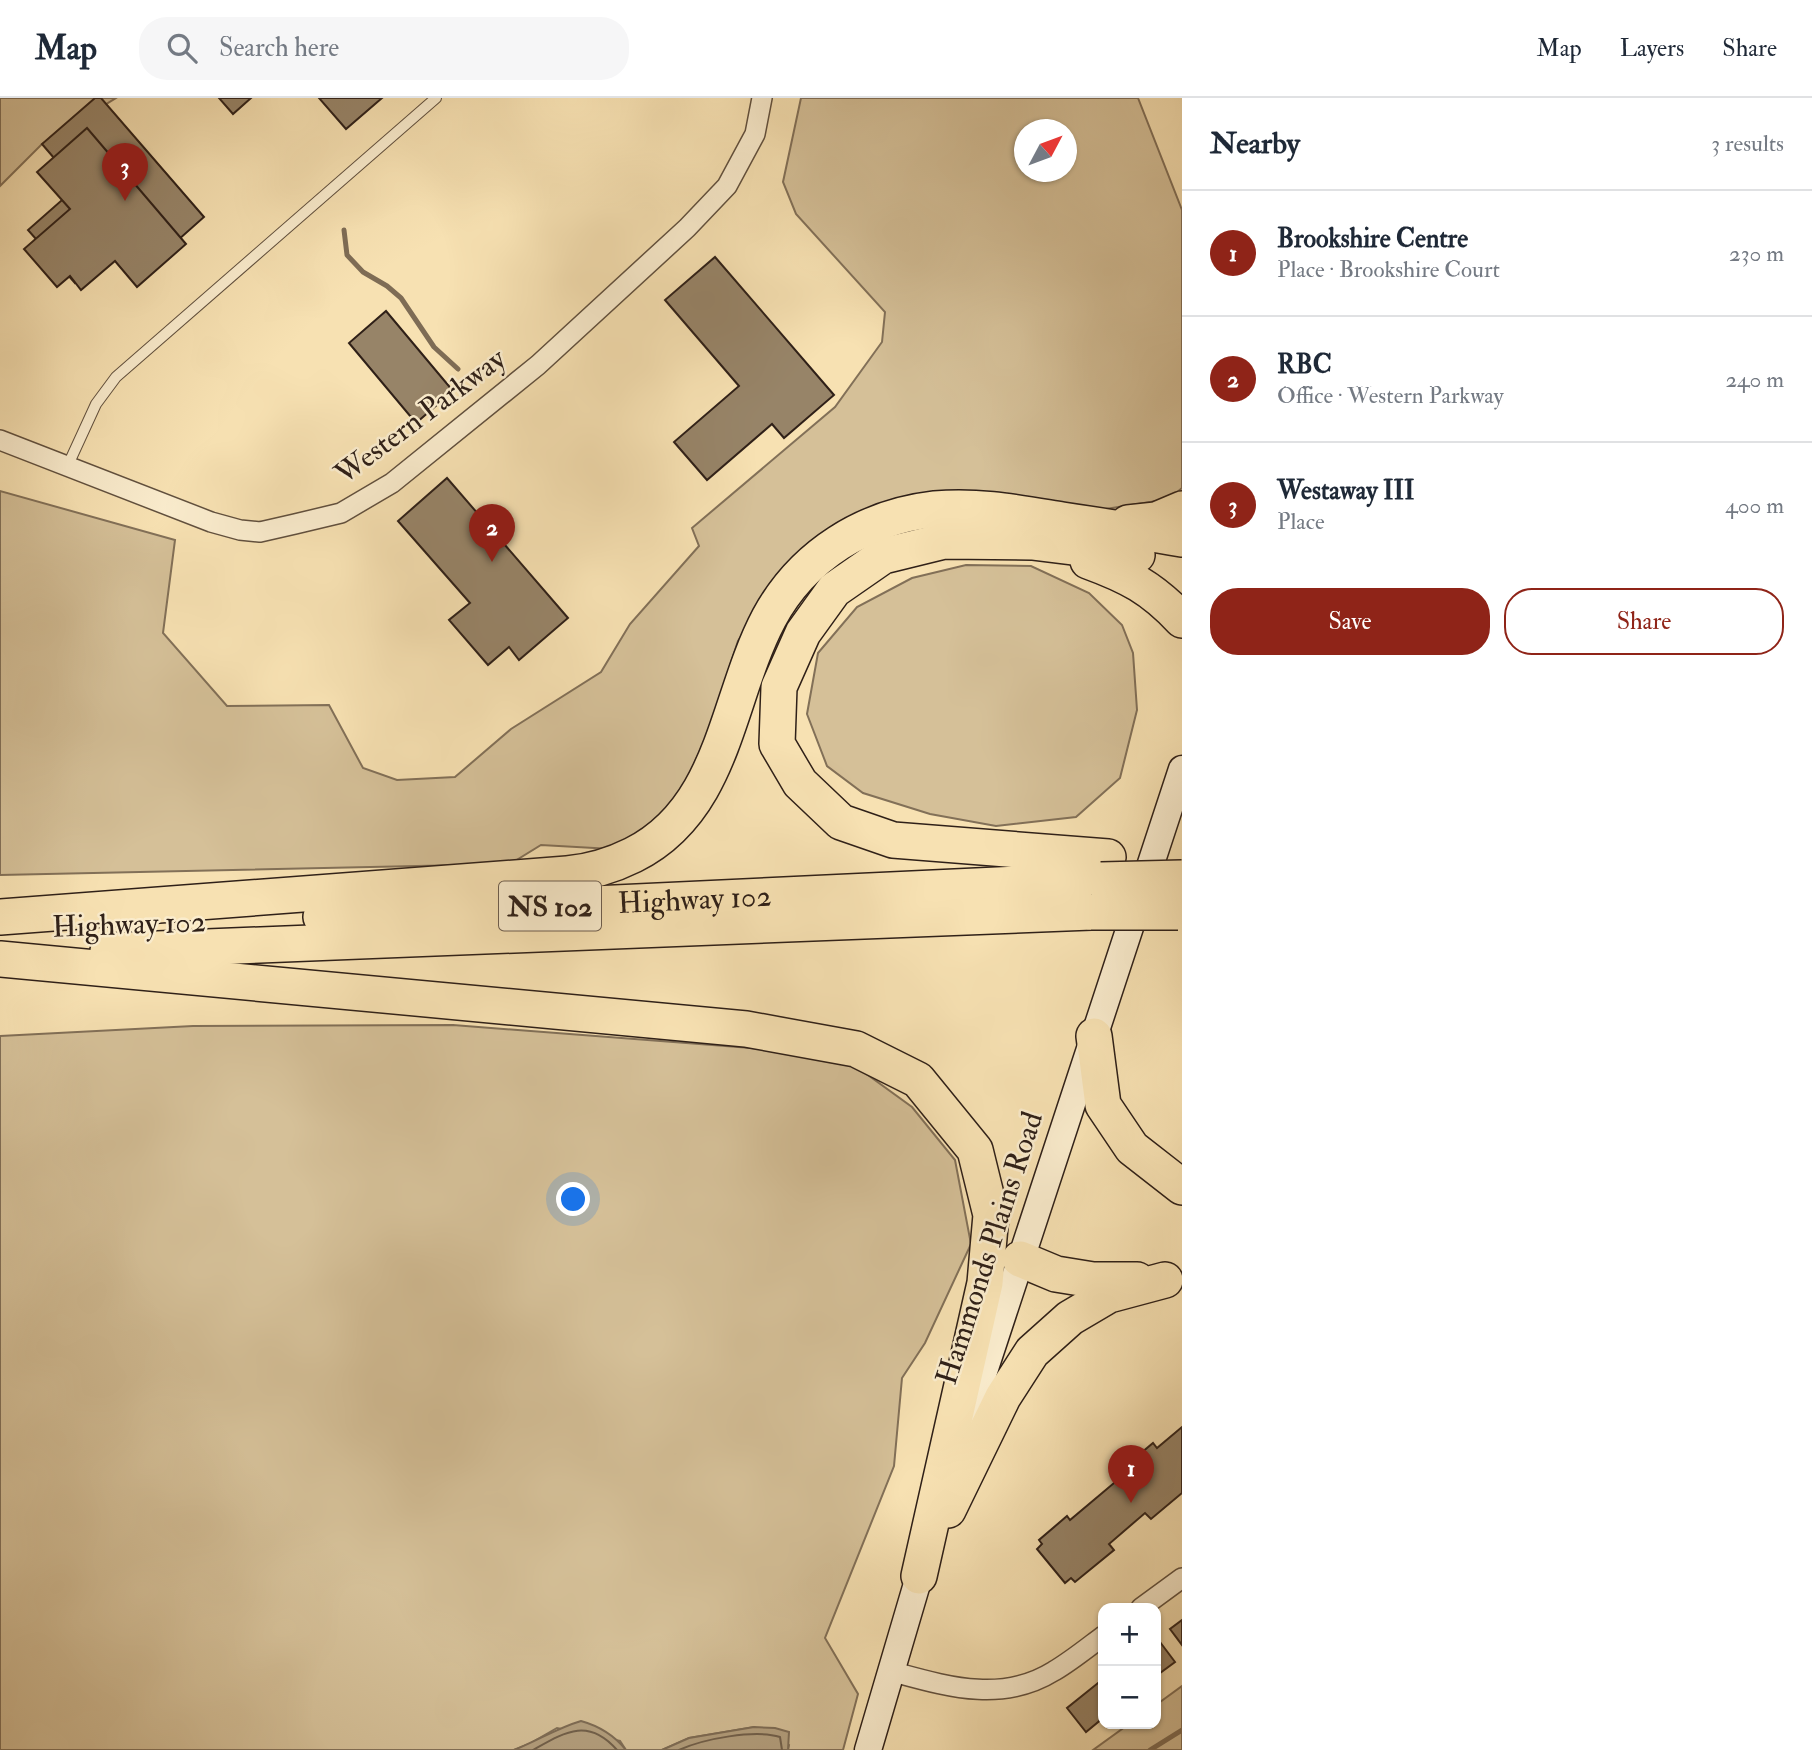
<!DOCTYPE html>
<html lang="en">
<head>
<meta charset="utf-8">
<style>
  :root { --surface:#fff; --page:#f6f6f7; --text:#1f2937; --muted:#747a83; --line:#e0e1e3; --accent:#8f2418 }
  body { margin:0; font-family:"IM FELL Double Pica",serif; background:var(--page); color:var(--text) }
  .controls { position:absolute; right:21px; bottom:21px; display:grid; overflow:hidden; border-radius:14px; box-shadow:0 2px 5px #0004 }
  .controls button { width:63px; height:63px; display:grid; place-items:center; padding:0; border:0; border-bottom:2px solid var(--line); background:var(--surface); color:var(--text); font:35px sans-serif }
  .compass { position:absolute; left:1014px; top:21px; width:63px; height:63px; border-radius:50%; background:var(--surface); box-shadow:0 2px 5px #0004; rotate:49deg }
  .you { position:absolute; left:574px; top:1102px; width:24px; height:24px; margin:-18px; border:5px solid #fff; border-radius:50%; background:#1a73e8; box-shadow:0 0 0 10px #1a73e833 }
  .badge { display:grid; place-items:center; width:46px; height:46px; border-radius:50%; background:var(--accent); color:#fff; font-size:23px; font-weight:700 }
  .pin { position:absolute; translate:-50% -58px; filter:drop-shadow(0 2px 4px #0008) }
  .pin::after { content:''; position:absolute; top:37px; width:24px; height:21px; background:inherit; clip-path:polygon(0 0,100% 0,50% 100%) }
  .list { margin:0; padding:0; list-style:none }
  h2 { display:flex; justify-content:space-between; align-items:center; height:91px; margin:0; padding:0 28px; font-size:30px }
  h2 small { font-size:23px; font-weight:400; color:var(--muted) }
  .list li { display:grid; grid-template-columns:46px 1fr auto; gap:21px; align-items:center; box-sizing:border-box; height:126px; padding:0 28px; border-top:2px solid var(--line) }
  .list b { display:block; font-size:26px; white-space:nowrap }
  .list p { margin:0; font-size:23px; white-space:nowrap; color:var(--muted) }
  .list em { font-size:23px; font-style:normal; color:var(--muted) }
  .actions { display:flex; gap:14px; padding:21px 28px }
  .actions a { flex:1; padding:16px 0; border:2px solid var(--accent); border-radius:28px; text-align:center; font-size:24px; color:var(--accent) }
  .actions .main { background:var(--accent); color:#fff }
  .icon { flex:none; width:38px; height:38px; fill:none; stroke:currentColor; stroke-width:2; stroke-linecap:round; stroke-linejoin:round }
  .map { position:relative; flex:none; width:1182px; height:1652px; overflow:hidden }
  header { display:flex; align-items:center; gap:42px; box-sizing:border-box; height:98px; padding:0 35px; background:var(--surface); border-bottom:2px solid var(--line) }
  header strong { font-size:33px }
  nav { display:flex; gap:38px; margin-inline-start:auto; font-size:24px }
  .search { width:490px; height:63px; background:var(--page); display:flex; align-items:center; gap:18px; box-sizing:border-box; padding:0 24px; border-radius:28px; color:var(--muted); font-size:26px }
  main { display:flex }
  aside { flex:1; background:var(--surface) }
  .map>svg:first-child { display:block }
  .green { fill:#d5c098; stroke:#827058; stroke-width:2; fill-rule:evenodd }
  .water { fill:#b39f7e; stroke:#7e6c55; stroke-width:2 }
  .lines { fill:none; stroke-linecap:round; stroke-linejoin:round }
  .shore { stroke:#71604b; stroke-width:2 }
  .stream { stroke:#7e6c55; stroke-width:5 }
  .building { fill:#978468; stroke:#2f2018; stroke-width:2 }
  .service-casing { stroke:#61503e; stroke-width:12 }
  .minor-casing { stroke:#61503e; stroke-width:22 }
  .secondary-casing { stroke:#2f2018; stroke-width:29 }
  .motorway-casing { stroke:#2f2018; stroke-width:38 }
  .service { stroke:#faeccd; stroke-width:10 }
  .minor { stroke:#faeccd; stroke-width:19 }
  .secondary { stroke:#faeccd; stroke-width:26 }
  .motorway { stroke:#f7e1b2; stroke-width:35 }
  .motorway-bridge-casing { stroke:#2f2018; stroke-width:38; stroke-linecap:butt }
  .motorway-bridge { stroke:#f7e1b2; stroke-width:35 }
  .labels { text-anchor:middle; stroke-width:5; stroke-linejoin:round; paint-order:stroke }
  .shield { fill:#faeccd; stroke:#6c5d4e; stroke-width:2 }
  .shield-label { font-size:28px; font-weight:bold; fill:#2f2018 }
  .street-label { font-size:30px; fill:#2f2018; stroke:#faeccd }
</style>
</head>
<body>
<header>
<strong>Map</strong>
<div class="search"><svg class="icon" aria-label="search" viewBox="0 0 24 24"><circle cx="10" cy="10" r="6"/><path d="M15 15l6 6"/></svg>Search here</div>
<nav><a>Map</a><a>Layers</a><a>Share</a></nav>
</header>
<main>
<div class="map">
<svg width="1182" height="1652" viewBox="0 0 1182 1652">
  <rect width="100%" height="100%" fill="#f7e1b2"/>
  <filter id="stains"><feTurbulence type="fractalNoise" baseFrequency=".00286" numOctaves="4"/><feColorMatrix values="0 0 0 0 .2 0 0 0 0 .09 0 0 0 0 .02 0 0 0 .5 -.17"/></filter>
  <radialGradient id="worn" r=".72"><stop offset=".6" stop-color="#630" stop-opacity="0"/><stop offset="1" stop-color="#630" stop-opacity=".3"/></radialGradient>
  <g class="green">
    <polygon points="0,0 116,0 42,46 0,88"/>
    <path d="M801,0H1138L1182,112V390L1169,401L1093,413L1014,399L784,475L738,543L709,632L672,716L612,751L541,747L510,766L0,777V393L175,442L163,535L227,608L329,607L363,670L397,682L455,679L511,631L601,574L630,526L699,448L692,430L835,309L882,244L885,214L796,116L783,84ZM1024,32H1066V74H1024Z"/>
    <polygon points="966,467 1031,468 1089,495 1122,527 1133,555 1137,612 1120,680 1076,719 996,728 930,716 863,695 827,668 807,616 818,555 857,509 912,480"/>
    <polygon points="453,927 764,951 854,967 912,1009 955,1062 971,1146 925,1245 902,1280 894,1368 825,1540 858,1596 843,1652 788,1652 789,1647 754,1629 689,1640 662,1652 626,1652 620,1643 557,1630 529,1646 514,1652 0,1652 0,938 193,928"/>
    <polygon points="1182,1588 1182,1652 1093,1652 1129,1626 1156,1626 1156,1607"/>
  </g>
  <g class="water">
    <path d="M581,1623C599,1628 614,1637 626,1652H514C537,1643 557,1630 581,1623Z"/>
    <polygon points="754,1629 775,1630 789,1634 788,1652 662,1652 689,1640"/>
  </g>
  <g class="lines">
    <g class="shore">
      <path d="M533,1652C565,1634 588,1619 617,1652"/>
      <path d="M679,1652C703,1641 755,1631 780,1639L782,1652"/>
    </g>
    <g class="stream">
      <polyline points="344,132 347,157 363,174 387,188 401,200 434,249 458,271"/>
      <polyline points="1150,1652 1182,1632"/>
    </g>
  </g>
  <g class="building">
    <polygon points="95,0 101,0 204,119 151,166 128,139 75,185 28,132 78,88 42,46"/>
    <polygon points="219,0 251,0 233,16"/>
    <polygon points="319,0 382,0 346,31"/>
    <polygon points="87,30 186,146 137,189 115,163 81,192 70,178 57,189 24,151 70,111 37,74"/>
    <polygon points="715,159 834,297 784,340 772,326 707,382 674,344 739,288 665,202"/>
    <polygon points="386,213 453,293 416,325 349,245"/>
    <polygon points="447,380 568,520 519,562 509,549 488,567 449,522 470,505 398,423"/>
    <polygon points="1182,1329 1182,1395 1151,1421 1145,1415 1109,1446 1114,1452 1075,1484 1071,1480 1065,1485 1037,1451 1042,1446 1039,1442 1067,1418 1070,1422 1120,1380 1116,1376 1153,1345 1157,1350"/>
    <polygon points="1182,1522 1182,1547 1170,1531"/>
    <polygon points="1157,1540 1175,1564 1156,1578 1156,1541"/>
    <polygon points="1103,1581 1103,1620 1086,1634 1067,1610"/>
  </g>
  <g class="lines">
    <g class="service-casing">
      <polyline id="service" points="68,367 96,306 116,279 436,0"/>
    </g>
    <g class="minor-casing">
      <g id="minor">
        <polyline points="0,342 211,424 240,432 260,434 295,426 341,415 392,385 538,267 687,130 727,88 755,36 762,0"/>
        <polyline points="1141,1510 1182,1480"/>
        <path d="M890,1573C946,1588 1001,1606 1054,1573C1071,1563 1087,1550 1103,1538"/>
      </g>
    </g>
    <g class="secondary-casing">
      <g id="secondary">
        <polyline points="970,1316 1182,671"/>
        <polyline points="868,1652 924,1462"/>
      </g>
    </g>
    <g class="motorway-casing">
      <g id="motorway">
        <polyline points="1128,425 1156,422 1182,411"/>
        <path d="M1088,463C1129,478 1152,490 1182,522"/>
        <polyline points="1108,759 893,742 841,724 800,685 777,646 779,589 803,535 834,492 883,458 944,443 1032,444 1137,457"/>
        <path d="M0,819L567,776C590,774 613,767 633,757C725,711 726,601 769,520C803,457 865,419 935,411C979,407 1019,415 1062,422C1102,428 1142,434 1182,441"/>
        <path id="s1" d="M321,819L1101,782"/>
        <polyline points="108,853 1091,814"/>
        <polyline points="0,861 746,931 856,951 918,982 975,1052 991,1117 985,1185 919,1478"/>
        <polyline points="1094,938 1103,1007 1132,1050 1182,1089"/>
        <polyline points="1020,1161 1056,1176 1093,1182 1137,1182"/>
        <polyline points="948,1412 1003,1299 1032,1254 1070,1220 1109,1197 1165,1182"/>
      </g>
    </g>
    <use href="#service" class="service"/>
    <use href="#minor" class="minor"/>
    <use href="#secondary" class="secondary"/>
    <use href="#motorway" class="motorway"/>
    <g class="motorway-bridge-casing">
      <g id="motorway-bridge">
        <polyline points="1101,782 1182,780"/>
        <polyline points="1091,814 1178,814"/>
      </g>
    </g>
    <use href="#motorway-bridge" class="motorway-bridge"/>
  </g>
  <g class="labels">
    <rect class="shield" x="499" y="783.5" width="102" height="49" rx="5"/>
    <g class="shield-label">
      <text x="550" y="818">NS 102</text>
    </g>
    <g class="street-label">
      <text transform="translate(420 318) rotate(-37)" y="10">Western Parkway</text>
      <text dy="10" stroke="none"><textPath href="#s1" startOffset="374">Highway 102</textPath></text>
      <text transform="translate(129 826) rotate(-2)" y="10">Highway 102</text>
      <text transform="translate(989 1150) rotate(-72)" y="10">Hammonds Plains Road</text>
    </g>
  </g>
  <rect width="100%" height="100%" filter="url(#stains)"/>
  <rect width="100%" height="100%" fill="url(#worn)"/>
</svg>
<div class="controls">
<button>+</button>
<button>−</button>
</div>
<svg class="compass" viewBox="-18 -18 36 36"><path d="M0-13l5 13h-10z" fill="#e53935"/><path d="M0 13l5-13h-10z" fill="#747a83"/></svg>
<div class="you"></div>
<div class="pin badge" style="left:1131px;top:1405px">1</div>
<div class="pin badge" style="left:492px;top:464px">2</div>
<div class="pin badge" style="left:125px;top:103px">3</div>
</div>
<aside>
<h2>Nearby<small>3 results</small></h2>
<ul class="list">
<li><span class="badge">1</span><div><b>Brookshire Centre</b><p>Place · Brookshire Court</p></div><em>230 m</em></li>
<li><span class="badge">2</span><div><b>RBC</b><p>Office · Western Parkway</p></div><em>240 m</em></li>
<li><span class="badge">3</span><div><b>Westaway III</b><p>Place</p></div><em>400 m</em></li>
</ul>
<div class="actions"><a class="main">Save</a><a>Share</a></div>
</aside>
</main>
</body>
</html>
